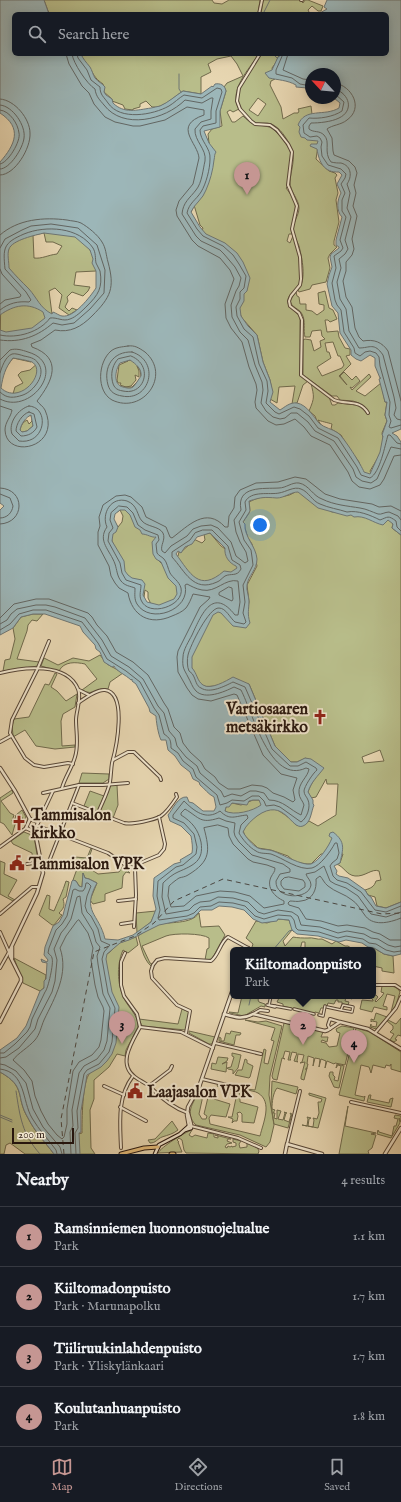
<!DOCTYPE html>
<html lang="en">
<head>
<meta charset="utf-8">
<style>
  :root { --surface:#171b24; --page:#20242c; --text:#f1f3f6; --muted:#9ea1a6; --line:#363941; --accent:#c59692 }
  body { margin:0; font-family:"IM FELL English",serif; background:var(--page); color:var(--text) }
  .compass { position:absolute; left:305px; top:68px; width:36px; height:36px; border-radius:50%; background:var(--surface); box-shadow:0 2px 10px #0003; rotate:296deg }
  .scale { position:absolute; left:12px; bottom:10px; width:62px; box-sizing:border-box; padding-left:4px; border:2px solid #29170e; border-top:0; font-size:11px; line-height:14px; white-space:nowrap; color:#29170e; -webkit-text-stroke:3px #efe4cc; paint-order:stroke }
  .you { position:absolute; left:260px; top:525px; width:14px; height:14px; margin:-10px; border:3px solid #fff; border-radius:50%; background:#1a73e8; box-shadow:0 0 0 6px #1a73e833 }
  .badge { display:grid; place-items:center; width:26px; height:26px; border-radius:50%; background:var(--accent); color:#111; font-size:13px; font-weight:700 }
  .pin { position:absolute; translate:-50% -33px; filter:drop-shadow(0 1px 2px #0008) }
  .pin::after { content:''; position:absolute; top:21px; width:14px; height:12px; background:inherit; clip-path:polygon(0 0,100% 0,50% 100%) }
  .popup { position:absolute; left:230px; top:947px; width:146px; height:52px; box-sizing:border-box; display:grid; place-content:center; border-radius:6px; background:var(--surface); filter:drop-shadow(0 1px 3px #0005); font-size:13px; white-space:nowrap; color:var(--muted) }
  .popup b { font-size:15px; color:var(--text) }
  .popup::after { content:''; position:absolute; left:50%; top:100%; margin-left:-8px; border:8px solid transparent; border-top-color:var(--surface) }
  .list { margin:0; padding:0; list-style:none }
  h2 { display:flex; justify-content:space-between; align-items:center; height:52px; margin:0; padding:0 16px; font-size:17px }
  h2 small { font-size:13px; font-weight:400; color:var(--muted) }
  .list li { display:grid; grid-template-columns:26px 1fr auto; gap:12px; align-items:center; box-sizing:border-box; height:60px; padding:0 16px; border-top:1px solid var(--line) }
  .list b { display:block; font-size:15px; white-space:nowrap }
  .list p { margin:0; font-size:13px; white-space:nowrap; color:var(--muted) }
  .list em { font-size:13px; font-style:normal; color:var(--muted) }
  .icon { flex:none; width:22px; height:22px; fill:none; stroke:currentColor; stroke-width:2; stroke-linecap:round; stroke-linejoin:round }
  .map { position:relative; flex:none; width:401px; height:1154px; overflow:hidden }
  .search { position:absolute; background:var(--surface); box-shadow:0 2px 10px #0003; left:12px; right:12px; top:12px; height:44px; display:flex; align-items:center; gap:10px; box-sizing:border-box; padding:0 14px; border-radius:6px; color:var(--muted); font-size:15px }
  .sheet { height:292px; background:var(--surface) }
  nav { display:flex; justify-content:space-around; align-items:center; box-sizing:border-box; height:56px; border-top:1px solid var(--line); background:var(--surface); font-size:11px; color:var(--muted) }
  nav a { display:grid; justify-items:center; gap:2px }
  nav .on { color:var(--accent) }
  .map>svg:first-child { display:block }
  .green { fill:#b8bd8a; stroke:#706a4c; fill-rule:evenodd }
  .water { fill:#9cb6b8; stroke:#6e7674; fill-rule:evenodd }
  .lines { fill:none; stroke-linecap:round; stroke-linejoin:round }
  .shore { stroke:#626663; stroke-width:1 }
  .stream { stroke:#6e7674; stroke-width:1 }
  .ferry { stroke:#4c4741; stroke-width:1; stroke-dasharray:5 4; stroke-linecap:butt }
  .pedestrian-tunnel { stroke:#c1b090; stroke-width:1.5; stroke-dasharray:1.5 1; stroke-linecap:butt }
  .pedestrian-casing { stroke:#584737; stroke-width:3.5 }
  .minor-casing { stroke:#584737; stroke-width:4 }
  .tertiary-casing { stroke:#584737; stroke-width:4.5 }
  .secondary-casing { stroke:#29170e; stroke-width:4.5 }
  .primary-casing { stroke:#29170e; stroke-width:5 }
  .pedestrian { stroke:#efe4cc; stroke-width:1.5 }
  .minor { stroke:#efe4cc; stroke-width:2 }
  .tertiary { stroke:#efe4cc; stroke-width:2.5 }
  .secondary { stroke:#efe4cc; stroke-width:2.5 }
  .primary { stroke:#e4bb78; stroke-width:3 }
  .labels { text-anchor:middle; stroke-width:4; stroke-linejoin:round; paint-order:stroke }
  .poi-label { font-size:16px; font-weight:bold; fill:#29170e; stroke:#efe4cc; text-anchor:start }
</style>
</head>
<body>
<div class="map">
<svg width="401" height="1154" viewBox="0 0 401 1154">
  <rect width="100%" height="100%" fill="#e7d6b1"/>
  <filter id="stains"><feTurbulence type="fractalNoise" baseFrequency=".005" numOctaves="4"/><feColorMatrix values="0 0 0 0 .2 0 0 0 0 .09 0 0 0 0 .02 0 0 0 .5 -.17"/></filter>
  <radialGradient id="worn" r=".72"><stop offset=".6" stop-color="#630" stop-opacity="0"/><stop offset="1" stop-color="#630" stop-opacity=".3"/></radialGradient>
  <g class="green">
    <polygon points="44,0 212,0 214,3 222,4 229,0 260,0 258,14 51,14 48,11"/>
    <polygon points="263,0 300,0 303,3 305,0 308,0 323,6 321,11 318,11 312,6 308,10 310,14 261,14"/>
    <path d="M76,54H259C249,69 228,91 239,109L233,112L230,110L227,112L232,122H235L243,116C255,128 258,123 272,128L282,138L290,150L291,157L287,187L286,188C295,200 298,205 293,221C292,226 291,229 292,234H289L287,241L290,243L293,236C297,248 305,274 298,286C295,291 288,294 288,301C287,308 298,312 300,318V374L308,381L303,385L297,403L292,404L295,386L279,387L277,403L270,399L272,391L270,380L263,362L257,335L242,318L202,231L203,228L200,225L194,205L191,212L205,135L209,143L208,134L212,129L222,126L220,111L226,91L224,87L227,83L243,76L237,64L231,56L217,59L208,64L211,72L201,77V94L183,91C175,96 163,109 152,107L146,101L140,104V107L133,109V110L125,109L123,105L112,101V99L104,92L103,84C94,78 94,74 88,66C85,62 80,58 76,54Z"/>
    <path d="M261,54H279L280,55L278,57L277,61L272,68L275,79L271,81L270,85L281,107L283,119L294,113H298L299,111L298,109L311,106L312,114L319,140L316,159L329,171L335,173L337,175L335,178L338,193L336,200L339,222L334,241V245L337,247L330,254L328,258L330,268L326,282L312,285L310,289L299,292L298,290C307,280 302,258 299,246C297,241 294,236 293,232C292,223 299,216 299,208C299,199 290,192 290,182C290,173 297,155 291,147C287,139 280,127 271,124C267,122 261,124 256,123C248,120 239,108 238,100C237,86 254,65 261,54ZM258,98L266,104L258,116L249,110Z"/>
    <path d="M76,232L93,254L97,270L96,271L76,272L74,285L90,287L88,291L83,296L72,292L67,297L68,301L65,307L69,311L72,308L77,310L69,315L59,308L62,295L55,288L49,291L52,314L31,362L13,358L7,366L4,372L0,368L1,272L13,233ZM44,233L46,242H53L62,246L57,254C48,255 42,259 34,258L33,235Z"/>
    <path d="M325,291L329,308L333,310L337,319L330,322L328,320H325L327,332L338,331L339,337L345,348L350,349V355L346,356L351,364L339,376L347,385L340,376L344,372L352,380L356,376L360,381L352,388L350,387L352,390L369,374L371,377L356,391L365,396L381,383L385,402H387L385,415L387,421L382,433L385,446L370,471L371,474L364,477L359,462L354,455V457L341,435L331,429L332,424C329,423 320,421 318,420L321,425L319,426L315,416L309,411C315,397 314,397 311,383L329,397L332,405H335L338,403L357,405L359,403L353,401L340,400L337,396H332L303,375V340L305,339L311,340L314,351L321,347L320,341L325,339L322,336L321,330L312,331L310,337H305C303,330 306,321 302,314C299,308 291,308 290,300L296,292L297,296L299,297L300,304H306V310L312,311L317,315L324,310V305L319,304L318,293ZM333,342L338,356H340L344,365L342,368L322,376L317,367L331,358L329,352H327L325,343Z"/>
    <polygon points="151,358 141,376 140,370 137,366 139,371 139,377 135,375 136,380 131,386 126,387 132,387 139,380 143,397 119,387 126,387 120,385 121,383 118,383 117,380 119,365 128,361 123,361"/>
    <path d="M39,362L33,421V426L27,431L22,432L20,430C21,425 23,422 27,420L29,424L32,421L31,415L26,417L10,394H13L15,387L23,383L18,375L21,372L30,370Z"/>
    <path d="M297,490L332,512L384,511L393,524L392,528L401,535V902L386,908L377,906L375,897L368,895L365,890C371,888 374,887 376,881L381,880L379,871C372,868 365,877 355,876C346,875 344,866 336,864L340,863L343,854H321L311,864H307L295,862L288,856L271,850L258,848L245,836L237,814L228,813L225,811L226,807L232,803L241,805L253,800H266C275,811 288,814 296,825L306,824L309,821L318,826L336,815L338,784H327L326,779L316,797L311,798L308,792C310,786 315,776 320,773L306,758L297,762H291L275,746L249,684L200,687L166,608L151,604L148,598V592L145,590L144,597L125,575L112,541L108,524L114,521L118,527L122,522L123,516L120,510L117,512L118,503L202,543L205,540L204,534L210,533L221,546L231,553L245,582L247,613L249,602L247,585L257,566L252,544L248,538L243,522C249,512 251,515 249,502C253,500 257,498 262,497C273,495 288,500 297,490ZM190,544L181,552H179L178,556L163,565L158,560ZM380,750L384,761L364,763L362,757Z"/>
    <polygon points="33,614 43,614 37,621 32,620 28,625 27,631 17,659 39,662 38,666 3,671 5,660 10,659 15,639 13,628 21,617"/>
    <path d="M100,655L107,664L123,673L110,682L108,689C95,687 95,697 82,690L97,679L85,664C76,662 64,661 59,671L41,666L44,658L58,665L73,658L89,661Z"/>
    <polygon points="55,673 57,674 51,687 57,691 66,701 77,694 75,707 63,714 61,721 62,746 75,745 75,747 55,749 36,746 25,730 13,737 13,735 12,726 14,719 29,717 45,684 49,685"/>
    <polygon points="82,773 109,774 109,779 103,783 79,783"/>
    <polygon points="112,785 117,785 118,805 113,818 99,812 109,788"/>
    <polygon points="12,790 13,793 1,801 10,813 14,815 12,821 14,822 16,815 22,810 26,817 24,821 20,814 17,818 17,821 16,821 12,835 4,824 0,822 0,798"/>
    <polygon points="90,791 104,796 98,812 84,806"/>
    <polygon points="24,832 34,836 38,861 33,862 32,853 13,844 11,841"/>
    <polygon points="91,848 92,849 86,866 98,874 119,872 123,866 130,873 126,872 123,876 122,888 105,894 105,901 93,904 90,900 97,883 89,879 85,878 83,873 82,887 80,887 76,881 73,880 78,866 76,866 77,862 74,860 75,857 87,858"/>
    <polygon points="0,861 5,863 4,874 17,880 8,896 15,900 13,901 0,894"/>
    <path d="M66,881L69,882L66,897L63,899C65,906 64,908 59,913L60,914L62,915L54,925H52L39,915L47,895L50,896L49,909L54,911C58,901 63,891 66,881Z"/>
    <polygon points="156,911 151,922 137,933 136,913"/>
    <path d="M199,913L201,927L219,926L225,935L212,959L205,960L207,949L209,948V938C202,933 174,933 166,936C158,939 150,943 142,946L150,963L152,964L151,966C143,959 141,946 138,936C144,932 150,928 157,925C169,921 191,925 199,913Z"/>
    <path d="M277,919L289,920L291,926L293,927L294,932L292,930L283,941L285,946L293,937C298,938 303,938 308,938C313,937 317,940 322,939L332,944L336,941L345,946H348L354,950H303L305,948V942H302L300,950H251L253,944L246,938L256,921L267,923Z"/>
    <path d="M136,937L138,945L128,953L123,950C116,966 117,987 126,1002C131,1010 139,1018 138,1027L126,1050L125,1056L117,1054L109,1067L94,1080V1099L90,1110L91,1148L95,1154H78V1134L82,1133C82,1121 82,1081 90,1073L99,959L110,952L119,943Z"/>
    <polygon points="368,947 374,948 384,954 393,956 394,973 382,971 382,968 373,966 373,950 366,950"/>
    <polygon points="14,958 46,975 44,988 40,991 23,983"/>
    <path d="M382,986C389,986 397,985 400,992L396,1005L391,1012L395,996L387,994L383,1006L387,1007V1010L374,1007L372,1012L360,1009L362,1000L373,1001V1000L369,996L376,995L378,997L375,1001L376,1002L382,996L384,993L381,992Z"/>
    <polygon points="242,996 260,996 267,998 259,997 258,1000 259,1002 265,1004 265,1007 261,1006 244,1016 230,1013 229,1012 238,1013"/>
    <polygon points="271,996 352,996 352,999 346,997 345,1001 349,1002 348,1005 342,1004 342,1002 338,1002 338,1000 336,1000 334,1004 328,1003 327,1006 325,1006 324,1008 321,1008 319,1013 315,1012 314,1014 283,1006 283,1004 277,1002 279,998 276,997 276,998"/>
    <polygon points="182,1009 189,1012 186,1030 142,1026 139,1019 178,1024"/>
    <polygon points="376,1013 387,1017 376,1029 370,1027 371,1024 371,1026 376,1027 377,1022 372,1021 371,1022 371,1019 374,1020"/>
    <polygon points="401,1018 401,1036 398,1035 395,1039 397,1040 394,1042 390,1040 394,1034 390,1032 393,1029 393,1026 387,1021 388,1020 396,1024"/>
    <path d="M245,1020L258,1022L266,1021L282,1026L270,1076L269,1095L274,1125L270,1142L266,1147L240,1135L196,1125C183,1113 195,1100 201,1089L204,1091L199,1114L202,1119H206L207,1116L204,1114L209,1093L210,1092L214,1093V1099L230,1104L226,1117L211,1115L209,1118L210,1124L260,1136C263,1123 273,1102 258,1093C255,1091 249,1091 246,1089L255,1090L264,1049L266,1050L264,1063L268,1064L274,1041L271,1040L275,1028Z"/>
    <polygon points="284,1023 323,1032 321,1037 328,1037 327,1042 322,1040 321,1042 326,1043 329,1047 337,1046 340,1033 337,1032 336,1029 342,1026 354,1028 345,1065 335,1063 334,1064 327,1061 325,1068 326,1061 321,1059 319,1067 320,1059 315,1058 313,1066 314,1058 308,1056 307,1064 308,1064 307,1068 306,1068 306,1070 307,1068 304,1080 301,1079 301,1077 305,1062 300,1063 302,1062 304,1055 298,1054 297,1061 298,1062 294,1061 297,1053 292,1052 290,1059 291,1060 288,1060 290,1052 285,1051 283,1058 285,1059 282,1058 277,1080 273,1079 272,1076"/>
    <polygon points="356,1028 370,1032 401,1052 401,1072 391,1069 391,1064 390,1066 386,1065 385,1068 373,1065 371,1073 369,1067 361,1065 355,1095 364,1097 365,1096 364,1101 339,1095"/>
    <polygon points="189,1031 215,1037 212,1044 209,1044 189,1033"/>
    <polygon points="231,1031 241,1033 240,1035 236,1035 234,1045 219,1041 219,1037 221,1038 221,1041 224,1041 226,1033 230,1034"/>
    <polygon points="232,1053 241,1055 238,1068 233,1074 233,1070 228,1069 227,1068 231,1067 234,1057 232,1056"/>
    <polygon points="218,1057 228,1058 227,1061 222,1064 227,1062 226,1072 211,1069 212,1063 216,1064"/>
    <polygon points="245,1059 247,1060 247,1063 253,1066 250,1077 249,1078 235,1075 238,1070 242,1070"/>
    <polygon points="337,1064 344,1066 339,1088 334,1087 329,1076 330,1072 333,1072 333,1075 335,1077 334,1080 338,1081 341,1066 338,1065 336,1068"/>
    <path d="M0,1072C27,1087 15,1097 28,1118C35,1132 45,1142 54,1154H25L10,1143L6,1145L4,1154H0Z"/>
    <path d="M272,1081L298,1087L296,1094L277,1088C273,1093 272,1102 272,1109L275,1110L273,1113H275L274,1118L277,1119V1110L281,1111L278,1119L283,1120L285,1113L284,1112L287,1113H286L284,1120L289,1122L291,1115L290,1113L292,1114L288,1128L274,1124L271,1104Z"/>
    <polygon points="217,1085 234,1089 240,1094 240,1102 258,1107 254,1123 242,1122 242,1114 240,1112 237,1113 238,1116 237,1121 234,1121 232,1123 233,1119 228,1117 232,1117 236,1098 234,1097 235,1094 232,1093 232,1090 219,1086 218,1087"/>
    <polygon points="309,1093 326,1098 318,1128 302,1125 307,1126 308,1119 307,1117 311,1118 309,1119 308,1126 313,1127 314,1120 313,1118 317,1119 319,1113 318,1102 321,1102 322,1099 309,1095"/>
    <polygon points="369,1095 371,1095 370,1099 389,1103 390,1099 393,1098 391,1107 367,1102"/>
    <polygon points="348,1106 345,1126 376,1133 371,1134 376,1135 372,1148 368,1151 369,1154 339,1154"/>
    <polygon points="395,1115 401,1116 401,1122 399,1118 400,1123 391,1138 377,1134 378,1130 379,1132 392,1136 394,1126 396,1126 398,1119 394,1118"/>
    <path d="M172,1121L178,1130C173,1134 168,1135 162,1137C157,1139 156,1143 150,1143L148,1140L155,1139Z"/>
    <path d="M192,1130L189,1135L192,1137L195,1135L207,1138L208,1133L214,1134V1137L218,1138V1136L215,1135L231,1139H228L227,1141L232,1143L227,1144L225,1147L227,1148L228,1146L230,1147L232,1146V1147L236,1146V1143L233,1142V1139L241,1141L239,1144L240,1148L247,1147V1143L257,1147L259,1151L258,1154L186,1153L184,1150L182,1140L179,1138L177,1140L179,1142H178L182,1152L158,1153C161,1147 185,1132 192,1130Z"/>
  </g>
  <path class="water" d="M0,0H44L49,14H14V54H81C83,59 86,62 90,67C92,70 93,75 95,78C98,82 102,83 105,87L104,92L106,95L112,99L113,103C124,114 137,110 151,108C154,107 157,107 160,106C169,102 175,96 183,91L201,94L212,86L213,87L215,84C220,83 225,85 226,91L220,111V127L204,131L209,143L216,152C214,155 215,156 214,160C213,170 210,181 206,190C203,199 195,203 191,212L200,227L206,234L225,243L237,253L243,262L250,278L247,291L244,294V301L240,308L241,316L248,326L257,335L263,362L270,380L273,392L270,402L280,410C285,407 290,402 297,403C307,405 313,416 319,423C324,428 333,429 338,433C343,436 362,466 364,472L370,474L380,452L383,436L382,435L387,421L385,415L387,402H385L379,379L381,378H380L375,366V358L370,355L361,361L356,359L351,355V350L340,333L338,313L332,306L327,284L329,275L332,267L330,257L331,254L339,248V247L336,245V240L342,217C336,211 337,200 341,193L337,184L342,175L339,172C324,173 319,162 317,149L310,146L311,144H317L318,141L307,140L305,138L301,137L299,132L300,127L298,125C305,107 324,117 339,108L340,103L334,98L335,74H311V91L307,88L296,87V85C287,80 278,80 269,78L265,73L272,70L278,57L283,54H387V14H318L327,9L324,7L327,0H401V429L392,433L397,436L401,442V535L392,528L393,524L388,520L383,525C373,523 365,515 354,517L351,515L347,516L318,508L298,492C291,492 284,498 277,498C264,497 262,497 249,501L250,511L243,522L245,524C244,537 256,546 257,559C257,570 248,576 247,585C246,590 249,596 249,601C249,610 247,613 250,623L246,628L233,626L221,613L218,612L213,615L192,657V668C197,673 197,681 203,685C211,690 226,681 233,677L249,684L275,746L291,762H297L305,758L311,759L324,768C318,776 311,782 308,792L313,800V804L314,805C311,812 311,823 303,826C291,831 285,796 257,816C252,820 246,825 243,832C246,837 252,845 258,848C262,850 268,849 273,851C282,854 302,866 311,864C319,861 329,846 332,838L329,836L330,833L333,832C346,842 343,849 340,863L334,866L337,871L336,874L339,876L348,878L365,890L368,895L371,897L376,906L386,908L401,902V954L393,956L384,954L374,948L368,947L362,943L346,940L339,942L318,936L297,934L292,930L289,920L278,919L277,921L262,923L253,919L244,910L232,907L219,906L212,910H201L193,918L159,925L129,940L120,943L107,954L106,959L112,992L119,1007L116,1043L112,1054L107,1061L101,1067L87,1075L81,1111V1132L79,1133L80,1154H54C45,1142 35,1132 28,1118C15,1096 27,1087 0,1072V1050L17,1038L26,1026L40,991L44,988V981L46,979L47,963L42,962L41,959L47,962L48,960L44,955L45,947L53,926L59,922L63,915L72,881L73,880L76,881L79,886L82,887L83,873L85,878L89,879L97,883C81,912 99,913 105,939L118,940L133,935L151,922L156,909L153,896L154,878L174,864L181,862L180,860L192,853C193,848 192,842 191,836L181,826L170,821L168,815C173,809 178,796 187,797L189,802L193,803L203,811H214L216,807L214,797C208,794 205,789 200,785L199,782L193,779L190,772L181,765L175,756L168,750L166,740H161C158,734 156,720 156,716L150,712L149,708L136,684L132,681V679L131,680C126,675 116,671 114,666L112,667L104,662L100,652L96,649L95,645L83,632L80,626L45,614H33L21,617L13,628L0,635V510L4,506L0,503V330L6,332L32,328L45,318L43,312C28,302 14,305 0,315V162C15,145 23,128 0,113ZM44,233L75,237L90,250L93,259L92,263L96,271V288C90,297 74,318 62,316C60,316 56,313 53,312L52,314C40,308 37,298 29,289C22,282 15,275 9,268C9,262 7,254 9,249C12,240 36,235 44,233ZM13,358C19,359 26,360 32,362C48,372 20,406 1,388C3,376 5,368 13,358ZM130,360C136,364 142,369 141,376C138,380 136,384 133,387C130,389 127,388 123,387C113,385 115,370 120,363ZM31,415L33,426L27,431L22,432L20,430C21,424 26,417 31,415ZM120,510H125L130,515L135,527L140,530L142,534C147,534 152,538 156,537L152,542L153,554L156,559L161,562L168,578L176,586L177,594L174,599L159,605L147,602L143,595L145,584L142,580L132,578L128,575L125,571L124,561L112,541L113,534L116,532L118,527L114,519L115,514ZM210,533L225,548C224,556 229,563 236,566L237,568L231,572L224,571C199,593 190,573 176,554L178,551L181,553L185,547L192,544L197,537ZM253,800H259L261,805C253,811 234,816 225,811L226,807H229L232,803L247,805L249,801Z"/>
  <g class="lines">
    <g class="shore">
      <path d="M66,54L69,64L82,86L89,93L94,104L105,117L115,122L133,126H140L165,120L187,107L204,110V115C172,126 198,143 199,158L193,184L179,201L176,210L177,216L192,240L198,246L220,258L230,270L234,279L225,304L226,318L231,328L242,342L249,367L256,384L257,390L255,402L256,408L268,421L276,425L284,424L295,419L304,427L311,436L330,445L348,472L352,481L359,487L370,489L380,485L384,479L394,456L401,455"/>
      <path d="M72,54C73,63 87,84 95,89C96,97 100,100 104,105C123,130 165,120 185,100L202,103L211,98H213L211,111V119L201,122L195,129C194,141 207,149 205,161C203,169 202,183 196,190C190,198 183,202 182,214L196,236L201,241L220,250L224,254L235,267L241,278L239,286L236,291L231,305L232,317L240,332L248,340L255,365L262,382L263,390L261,403L266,411L273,417L280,419L285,418L291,413H297L308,422L315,431L334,441L353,469L356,477L362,481L371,483L377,479L391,447L401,449"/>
      <path d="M77,54L78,58L87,70L91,80L100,87C100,95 104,97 108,103C120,121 153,115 169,106C174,103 179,98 184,95L202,98L217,88L221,89L222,92L216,111V123L203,126L200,130C200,141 211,148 210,159C210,169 206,184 201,192C196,200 189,203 187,213L197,229L203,236L223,246L233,255L239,264L246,276L244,288L240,292V299L236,307L237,316L244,329L253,337L259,364L267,381L268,391L266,403L275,412L279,414L294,407L300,409L309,416L318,428L338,438L357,467L361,475L370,478C380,473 385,445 388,435H390L397,443L401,444"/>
      <polyline points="283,54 276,70 276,74 292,78 300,84 311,86"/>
      <polyline points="288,54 283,70 303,79 311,80"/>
      <path d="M335,83C352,86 364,108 347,120C341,125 332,125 327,129L332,138L333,151L334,155L349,161L355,167L357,173L354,185L356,193L353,206L357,216L352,239L354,249L352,255L346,262V271L343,281L346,297L352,307L355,328L359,337L363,341C374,339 382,342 388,351L401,401"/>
      <path d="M335,89C350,94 354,111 339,118C331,122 319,123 311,123L309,126V129C314,133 319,130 324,135C331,142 323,152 331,162C335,163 338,163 341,163C352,166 352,177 347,184L350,193L347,208L351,217L345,240L348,249L345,254L339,259L341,268L337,282L340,299L346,309L349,331L359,348C370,348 374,342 383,355L394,397L396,408L394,415L397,419L401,420"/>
      <path d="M335,94L344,102L342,111C333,117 319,119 309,118L303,125L304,133L310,137L317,136L320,138L322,142L321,147L322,156L328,165L341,169L346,174L345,178L341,184L345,193L342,200V211L346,217L340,240L343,248L341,251L334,256L336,268L332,283L335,300L337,305L341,310L344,332L354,348L355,353L360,356L365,352L370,351L376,353L379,357L380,366L390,402L389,415L391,421L389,427L391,428L401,425"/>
      <path d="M0,99C15,100 30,119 30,133C31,148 15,175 0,175"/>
      <path d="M0,105C13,106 26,126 24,138C23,148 10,169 0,169"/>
      <path d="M0,110C10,111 18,124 19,133C21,141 8,163 0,164"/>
      <path d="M0,235C18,219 44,217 67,220C71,221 77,221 81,223C88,227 98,235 102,242C106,248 106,255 108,262C115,288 111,297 92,316C81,327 70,333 55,330L41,340L31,344L32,347C63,358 53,381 37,401C39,404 43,406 45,410C62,448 6,460 5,430C5,422 11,417 12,410L0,406"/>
      <path d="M0,248L5,239L22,230L31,226L51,224L78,228L97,245L105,270L104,293L90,309L74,323L62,325L53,323C38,336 21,343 0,340"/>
      <polyline points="0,269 2,274 21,295 20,297 5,300 0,304"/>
      <path d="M0,310C9,303 18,301 29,302L31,300L26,292L5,269C3,248 3,243 24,234C46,225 79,227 93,248C96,253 95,258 96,263C97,266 99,268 100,271C103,288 98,295 87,306C82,311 76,317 70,319C63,322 57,317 50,318C40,332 17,339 0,335"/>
      <path d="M128,346C135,345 139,348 145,352C172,375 143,415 112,400C96,391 98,362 111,351C116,347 122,347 128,346Z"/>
      <path d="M132,352C161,361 150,402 122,396C115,395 110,392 108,385C103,367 113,351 132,352Z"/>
      <path d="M131,356C154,365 145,396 123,391C116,390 113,387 112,379C111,372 113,364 118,359Z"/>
      <path d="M0,360L10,350C16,348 22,350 28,352C69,364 31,416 0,399"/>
      <path d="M0,373C2,367 5,357 12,354C15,353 21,355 24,356C29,357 35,358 38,363C47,374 34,391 23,395C14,398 7,399 0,392"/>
      <path d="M29,406C50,407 46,445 19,441L12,434C8,423 18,409 29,406Z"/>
      <path d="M29,412L34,414L37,427C34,433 28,436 21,436L16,431C16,424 22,414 29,412Z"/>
      <path d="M0,488C26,489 25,523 0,524"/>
      <path d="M0,494L10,498L13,506C12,513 7,518 0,518"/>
      <path d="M119,506L127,507L133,513L138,525L145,530L158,535L159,540L156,544L157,553C159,556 161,556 164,559C167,562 168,569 170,573C173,578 179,581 181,588C185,606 148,618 141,600C139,595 141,590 141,585L126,580L122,573L120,563L108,541L109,533L113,528L110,520L111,513Z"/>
      <path d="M203,530H212L228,546L232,560L240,565L241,569C237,577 231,573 225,576C222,578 220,581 217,582C193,593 185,571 172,557V552L190,540L195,533Z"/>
      <polygon points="229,587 232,588 233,599 232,601 219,595 219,593"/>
      <path d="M0,618L14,604L36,599H49L88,613L92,617L97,625L107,636L116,652L133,662L148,675L164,703L168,709L174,727L180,733L183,743L190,752L201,762L205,769L215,777L219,783L228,789H240L252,785L262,786L267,788L273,793L284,797L293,802L295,800L293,790L297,778L281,774L263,755L237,695L234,694L211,701L198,699L192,695L187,688L178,672L177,657L178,651L200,607L209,599L210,597L193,594C191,599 189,604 186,608C182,612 177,614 172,616C150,626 132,616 128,593L119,588L115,583L111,576L109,566L98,545V532L100,526L99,517L103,505L116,496L125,495L131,497L142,507L146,517L166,527L170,537L172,538C188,526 206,506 225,527H228L229,516L234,508L235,497L240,490L256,483L278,482L295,477L306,479L325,494L340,499L372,504L379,507L391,506L401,511"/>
      <path d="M0,624L7,620L11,614L17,609L36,605H46L55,607L85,618L102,640L111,656L129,667L143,679L158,706L164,713L169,731L175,738L177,746L186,757L197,766L200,773L221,791L224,797L232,794L241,796L250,791H256L264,793L269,800C283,800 290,810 301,815L304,805C303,801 299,798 299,793C298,783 308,777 309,769L306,768C270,785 253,713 241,690L234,687C224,692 205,700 196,691C192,687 191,682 188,677C184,669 182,668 183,657C183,650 189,641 192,635C202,613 213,587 235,615H238L240,602L238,581C225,578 216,593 202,590C196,589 191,586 187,584L185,585C191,610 150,625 137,604C134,599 135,594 135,588C130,586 125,586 121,581C117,576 117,570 115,564C110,550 97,541 107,527C101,514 111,496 127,501C138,505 137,516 142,521C147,527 159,526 163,533C166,540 160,545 162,551L165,553L171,546L187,536L193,529L201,526L211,525L218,528L231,542L236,556L245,563L248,561L246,552L240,542L236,532L234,520L241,510C236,485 264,489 279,488C286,488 292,482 299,483C309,485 313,496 322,499C334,505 348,506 360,508C367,509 372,512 378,514C381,515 385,512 389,512L398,516L401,520"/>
      <path d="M0,630L10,624L19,614L33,610H46L82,622L98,643L107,659L126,671L140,682L154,708L159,715L164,734C170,738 171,740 171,748L178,753L183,761L193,769L196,777L217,795L220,805L227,803L232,800L244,801L252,796H259L264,801L266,806L274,805L280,807L301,822C307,818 311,807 308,800C307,797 304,795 304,791C304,787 313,773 317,770L316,768L306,762L298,766H290L272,749L245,687L233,682C225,686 210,694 201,688C196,686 196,680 193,675C192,673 190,672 189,671C187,667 187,659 188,655C190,646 209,607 219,608C226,608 230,618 235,622L244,624L246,622L243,613L245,602L243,585L253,565L252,557L251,550L244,540L239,522L246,510L245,502C251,490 270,495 279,493C286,492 294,486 301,489C309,492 312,501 320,504C329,508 338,509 347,512C358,510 370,515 380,520C388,517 388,515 396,521L397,527L401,531"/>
      <path d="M218,825L228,828L229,836L233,844L248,859L253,862L267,865L275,868C275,872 273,873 271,877C266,888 275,897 284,901V904L264,908L250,896L235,892L220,891L196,896L184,906L171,907L168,896L169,886C172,883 176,880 179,878C182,877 185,877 188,875C211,861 210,851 204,828Z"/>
      <polygon points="289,877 303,880 305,883 305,887 299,891 284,889 281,885 281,881 284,878"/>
      <path d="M401,906L386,912L375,910L361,892L347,883L337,880L333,876L330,866L332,863L337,859L339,853L337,843H335C331,851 320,866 312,868C299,871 283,858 271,854C266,853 260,854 256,851C250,848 242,839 239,833L241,825L248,818L247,815C235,816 230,821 220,811C206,821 194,811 184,801L173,815V818L184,823L194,834L197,847L196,854L183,865L176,867L158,881L157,896L160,910L158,918L159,920L187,916L194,913L200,907L211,906L219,902L233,903L245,906L255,916L264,919L278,915L291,916L294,920L296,928L298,930L319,932L338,938L346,936L363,939L369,943L376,944L386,950L394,952L401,951"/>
      <path d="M401,912L386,917L371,914L358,896L346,888L335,884L330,881L324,866L315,872L306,874C307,878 311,880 311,885C309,900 275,900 276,881L280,874L290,872V869L283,864L252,855L239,842L235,836L234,832L235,823L226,821L219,818C200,824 200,818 185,809L181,813V815C192,822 198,829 201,842C204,861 194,865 178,872C173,874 167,879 163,883L162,897L166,914L189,910L194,905L200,902L210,901L218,897L233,898L248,902L258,912L264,914L278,910L292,912L298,916L301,925L320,927L338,933L347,931L364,934L371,938L378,939L388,945L395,947L401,946"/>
      <path d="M401,918C389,923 372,927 364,914C360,909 357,903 352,900C345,894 335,892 328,886C324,883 323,879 320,876L316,879C317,889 313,900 301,901C297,902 294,901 290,901L288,903L289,905L299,908L306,919L321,921L338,926L347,925L365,928L373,932L380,934L390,940H401"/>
      <path d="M79,920L88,933L93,948L91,960L95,985L98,997L103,1007L104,1011L101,1040L99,1047L92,1055L79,1062L73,1071L67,1109V1124L64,1137L62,1139L57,1135L48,1124L41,1111L35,1096L32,1081L24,1070L13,1060C18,1053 28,1048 35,1040C40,1034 41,1027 44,1020C55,997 69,974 60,948L66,936L77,921Z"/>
      <path d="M0,1053H4L15,1044L27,1032L30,1027L32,1019L45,992C48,989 54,963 52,958C52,956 49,954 48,953L49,948L56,930L62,924L67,916L73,890L75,889L79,891H83L85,888L86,883H88L91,886L87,896L85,906L87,912L91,916L98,929L101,941L110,945L104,952L102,959L108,993L115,1008L112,1042L109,1052L99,1064L87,1070L84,1074L77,1111L78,1128L75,1133L76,1154"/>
      <polyline points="0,1058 6,1057 19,1048 35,1029 38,1019 52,992 55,981 57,960 54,949 61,933 66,927 71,919 77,897 80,896 82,913 93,931 96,942 100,947 97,956 98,964 103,994 110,1008 107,1041 104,1050 97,1059 84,1066 79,1073 72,1110 73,1126 70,1132 71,1154"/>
      <polyline points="0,1064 5,1065 16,1071 26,1083 33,1109 43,1127 60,1147 62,1154"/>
      <path d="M0,1069C26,1072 22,1101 32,1118C39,1130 48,1139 56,1150L57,1154"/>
    </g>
    <g class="stream">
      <polyline points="263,14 270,0"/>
      <polyline points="273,54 277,58"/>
      <polyline points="179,74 179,89 181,92"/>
      <polyline points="85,866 88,856"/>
      <polyline points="273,950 289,931 292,930"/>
      <polyline points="249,1005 251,996"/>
      <path d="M16,1091C20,1117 22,1134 40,1154"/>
      <polyline points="0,1115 12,1120"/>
      <polyline points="0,1117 12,1122"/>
    </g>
    <polyline class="ferry" points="64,1154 61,1119 94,952 135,936 154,923 174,901 223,879 382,914 401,913"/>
    <polyline class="pedestrian-tunnel" points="317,1015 318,1015"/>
    <g class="pedestrian-casing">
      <g id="pedestrian">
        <polyline points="271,996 269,1005 291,1009"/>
        <polyline points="267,1005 275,1007 275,1006"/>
        <polyline points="327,1007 341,1010 343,1005 353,1007 352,1012 341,1010"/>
        <polyline points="294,1009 314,1014"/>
        <polyline points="319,1015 323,1016 325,1006"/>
      </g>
    </g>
    <g class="minor-casing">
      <g id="minor">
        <polyline points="301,0 302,0"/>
        <polyline points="259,14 262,0"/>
        <path d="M260,54L239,88L237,101L240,109L251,121L255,124L270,125L277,130L288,144L292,152L288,185L297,206L292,229L300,257L301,279L300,285L291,296L289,301L290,306L299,313L302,320L301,375L334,400C347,405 360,399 368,413"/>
        <polyline points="49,641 37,670 12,720 10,733 25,758 34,765 44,767 68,763 73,764"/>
        <path d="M0,673C23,667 67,662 78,689C82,698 76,711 76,720C76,732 79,745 75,757C72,768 65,777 62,788"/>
        <polyline points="79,690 89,695"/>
        <path d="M78,703C85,698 97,689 105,690C128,693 116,749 112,763C111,769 111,776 110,782C108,792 102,803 98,813"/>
        <polyline points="0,742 11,736"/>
        <polyline points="113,760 128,752 134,752 160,777 161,780"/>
        <polyline points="43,793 79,785 103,785 128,783"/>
        <path d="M72,803L124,823C132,825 154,820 161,816C167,812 173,803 177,797L176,794"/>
        <polyline points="38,823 53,791"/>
        <polyline points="38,826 108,853 127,866 135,868 136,895 134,927"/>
        <polyline points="0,847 26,828"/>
        <polyline points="27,864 40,862"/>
        <polyline points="48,864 75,864"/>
        <polyline points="41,868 47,866 48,864 79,785"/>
        <polyline points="135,868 140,863 159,855 164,849 165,844 159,817"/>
        <polyline points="118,901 136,899"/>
        <polyline points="0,914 32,887 38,887"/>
        <polyline points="121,924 134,922"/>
        <polyline points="0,932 9,952"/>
        <polyline points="125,953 121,962 121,985 124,996 137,1014 140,1027"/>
        <polyline points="0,968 9,952"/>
        <polyline points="373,985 395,985 401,989"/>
        <polyline points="253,1014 260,1010 268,1011"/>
        <path d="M140,1027C132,1042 117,1064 135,1077C140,1081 146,1083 150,1087C161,1098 173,1108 188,1113"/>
        <polyline points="140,1027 181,1032 213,1048"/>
        <polyline points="330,1029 328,1025 330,1019 340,1022"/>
        <path d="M186,1033L190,1011L177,1005L152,978L151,971L153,965L157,960L165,958L211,961C219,955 220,942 228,937L248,948"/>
        <polyline points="375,1033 396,1008 401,997"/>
        <polyline points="215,1043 261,1054"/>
        <polyline points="202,1079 235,1087 241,1090"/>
        <polyline points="104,1086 124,1095"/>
        <polyline points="149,1086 170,1070 172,1066"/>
        <polyline points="351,1102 401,1113"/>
        <polyline points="120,1107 146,1121"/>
        <polyline points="191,1126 238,1138 261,1148"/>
        <polyline points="287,1144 300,1091"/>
        <path d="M121,1148C120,1123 117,1097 133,1076"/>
      </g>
    </g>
    <g class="tertiary-casing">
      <g id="tertiary">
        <polyline points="0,768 15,791 30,819"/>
        <polyline points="30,819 26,828 35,832"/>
        <polyline points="30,819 38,822 35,832"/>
        <polyline points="248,950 248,948"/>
        <polyline points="12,958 12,947"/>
        <path d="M224,1014C234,1017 243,1020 253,1014L325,1031L328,1030L340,1022L368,1029L401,1049"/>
        <polyline points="0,1022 21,981 21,978 10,956 10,950 37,893 43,873 35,832"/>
        <polyline points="188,1113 191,1124 191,1128"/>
        <polyline points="189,1126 187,1115 188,1107 199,1087 233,989"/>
        <polyline points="285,1154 287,1144 322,1154"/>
        <polyline points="385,1154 401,1128"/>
      </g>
    </g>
    <g class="secondary-casing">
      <g id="secondary">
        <polyline points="185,1130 191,1128"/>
        <polyline points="155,1154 159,1145 180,1134 189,1126"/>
      </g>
    </g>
    <g class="primary-casing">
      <g id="primary">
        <polyline points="121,1154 144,1148 158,1147"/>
        <polyline points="171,1154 174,1154"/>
      </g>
    </g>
    <use href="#pedestrian" class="pedestrian"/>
    <use href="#minor" class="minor"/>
    <use href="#tertiary" class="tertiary"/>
    <use href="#secondary" class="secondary"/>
    <use href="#primary" class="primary"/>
  </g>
  <defs>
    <g id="church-bare" transform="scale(1.2)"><path d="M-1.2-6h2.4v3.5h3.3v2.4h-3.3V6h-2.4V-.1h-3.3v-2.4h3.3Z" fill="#8f2418" stroke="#efe4cc" stroke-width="2.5" paint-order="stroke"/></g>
    <g id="civic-bare" transform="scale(1.2)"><path d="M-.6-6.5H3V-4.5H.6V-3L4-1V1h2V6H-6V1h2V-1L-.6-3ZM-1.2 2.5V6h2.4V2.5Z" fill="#8f2418" stroke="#efe4cc" stroke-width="2.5" paint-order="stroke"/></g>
  </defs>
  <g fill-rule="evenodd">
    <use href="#church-bare" x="320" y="717"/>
    <use href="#church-bare" x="19" y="823"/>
    <use href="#civic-bare" x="17" y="863"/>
    <use href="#civic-bare" x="135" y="1091"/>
  </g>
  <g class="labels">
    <g class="poi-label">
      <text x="308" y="714" text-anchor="end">Vartiosaaren<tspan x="308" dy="18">metsäkirkko</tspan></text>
      <text x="31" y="820">Tammisalon<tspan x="31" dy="18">kirkko</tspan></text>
      <text x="29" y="869">Tammisalon VPK</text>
      <text x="147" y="1097">Laajasalon VPK</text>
    </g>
  </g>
  <rect width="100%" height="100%" filter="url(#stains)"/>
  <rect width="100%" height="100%" fill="url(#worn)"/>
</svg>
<svg class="compass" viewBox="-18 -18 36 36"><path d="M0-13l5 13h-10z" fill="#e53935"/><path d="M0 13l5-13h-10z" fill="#9ea1a6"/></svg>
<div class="scale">200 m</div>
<div class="you"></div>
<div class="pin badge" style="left:247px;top:195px">1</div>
<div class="pin badge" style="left:303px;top:1045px">2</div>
<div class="popup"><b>Kiiltomadonpuisto</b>Park</div>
<div class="pin badge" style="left:122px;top:1044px">3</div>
<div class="pin badge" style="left:354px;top:1063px">4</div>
<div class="search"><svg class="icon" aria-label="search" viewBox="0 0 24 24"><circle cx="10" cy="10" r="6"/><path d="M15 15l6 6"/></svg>Search here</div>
</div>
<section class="sheet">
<h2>Nearby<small>4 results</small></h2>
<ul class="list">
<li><span class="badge">1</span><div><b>Ramsinniemen luonnonsuojelualue</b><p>Park</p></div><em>1.1 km</em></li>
<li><span class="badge">2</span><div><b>Kiiltomadonpuisto</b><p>Park · Marunapolku</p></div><em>1.7 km</em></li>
<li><span class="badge">3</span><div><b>Tiiliruukinlahdenpuisto</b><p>Park · Yliskylänkaari</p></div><em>1.7 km</em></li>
<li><span class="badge">4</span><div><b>Koulutanhuanpuisto</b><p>Park</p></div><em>1.8 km</em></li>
</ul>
</section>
<nav>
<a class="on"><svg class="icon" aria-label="map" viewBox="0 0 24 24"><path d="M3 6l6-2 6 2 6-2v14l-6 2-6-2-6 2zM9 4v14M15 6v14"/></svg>Map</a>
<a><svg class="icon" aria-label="directions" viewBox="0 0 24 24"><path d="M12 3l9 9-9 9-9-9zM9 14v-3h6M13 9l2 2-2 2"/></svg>Directions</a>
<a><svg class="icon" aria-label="saved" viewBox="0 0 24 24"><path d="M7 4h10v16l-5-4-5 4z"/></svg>Saved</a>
</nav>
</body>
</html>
